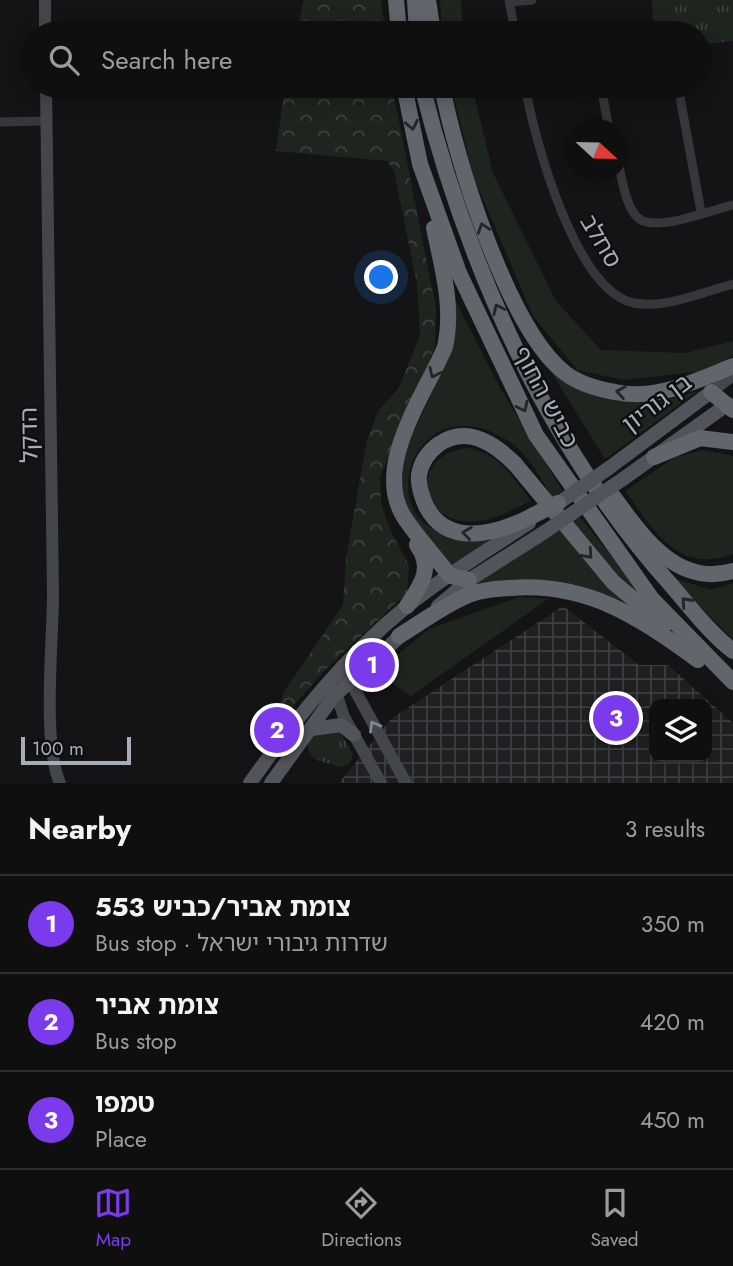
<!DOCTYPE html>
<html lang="en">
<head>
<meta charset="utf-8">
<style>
  :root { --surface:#0f0f10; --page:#1d1d1e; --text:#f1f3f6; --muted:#9b9c9f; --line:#2f2f30; --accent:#7c3aed }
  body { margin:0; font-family:Jost,"Noto Sans Hebrew",sans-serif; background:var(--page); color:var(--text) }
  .controls { position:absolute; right:21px; bottom:21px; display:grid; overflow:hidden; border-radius:14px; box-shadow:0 4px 18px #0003 }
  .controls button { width:63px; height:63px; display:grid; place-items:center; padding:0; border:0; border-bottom:2px solid var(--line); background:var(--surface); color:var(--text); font:35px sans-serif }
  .compass { position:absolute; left:565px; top:119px; width:63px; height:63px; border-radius:50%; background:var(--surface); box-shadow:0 4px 18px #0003; rotate:112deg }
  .scale { position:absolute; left:21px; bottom:18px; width:110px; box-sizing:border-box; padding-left:7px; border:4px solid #a5adb6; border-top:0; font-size:19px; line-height:24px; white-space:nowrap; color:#a5adb6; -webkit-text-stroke:5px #0f0f11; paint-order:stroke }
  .you { position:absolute; left:382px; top:278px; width:24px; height:24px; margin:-18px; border:5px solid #fff; border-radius:50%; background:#1a73e8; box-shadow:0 0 0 10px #1a73e833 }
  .badge { display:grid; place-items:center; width:46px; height:46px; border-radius:50%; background:var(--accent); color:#fff; font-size:23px; font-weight:700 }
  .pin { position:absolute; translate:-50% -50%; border:4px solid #fff; box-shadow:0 2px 7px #0006 }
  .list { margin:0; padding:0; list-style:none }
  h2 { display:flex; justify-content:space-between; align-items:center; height:91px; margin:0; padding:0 28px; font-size:30px }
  h2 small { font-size:23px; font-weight:400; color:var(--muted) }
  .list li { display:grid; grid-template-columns:46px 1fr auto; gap:21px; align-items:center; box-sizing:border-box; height:98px; padding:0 28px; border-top:2px solid var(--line) }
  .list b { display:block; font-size:26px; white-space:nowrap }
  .list p { margin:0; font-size:23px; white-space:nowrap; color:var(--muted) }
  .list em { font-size:23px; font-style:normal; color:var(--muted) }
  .icon { flex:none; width:38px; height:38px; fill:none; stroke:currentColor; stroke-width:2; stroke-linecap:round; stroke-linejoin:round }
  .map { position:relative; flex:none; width:733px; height:783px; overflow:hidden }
  .search { position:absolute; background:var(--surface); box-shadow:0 4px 18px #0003; left:21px; right:21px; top:21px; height:77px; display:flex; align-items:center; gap:18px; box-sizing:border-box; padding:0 24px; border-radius:38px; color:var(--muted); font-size:26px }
  .sheet { height:385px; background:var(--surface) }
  nav { display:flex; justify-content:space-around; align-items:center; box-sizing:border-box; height:98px; border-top:2px solid var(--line); background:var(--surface); font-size:19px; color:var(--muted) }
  nav a { display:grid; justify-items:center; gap:4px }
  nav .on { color:var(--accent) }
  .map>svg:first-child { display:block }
  .industrial { fill:url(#industrial-grid); fill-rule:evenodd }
  .grass { fill:#1e251e }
  .forest { fill:url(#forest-crowns) }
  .park { fill:url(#park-tufts) }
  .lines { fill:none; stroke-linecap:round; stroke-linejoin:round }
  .street { stroke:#35373b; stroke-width:9 }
  .secondary { stroke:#43464b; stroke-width:12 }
  .primary { stroke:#51545a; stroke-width:14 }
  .highway { stroke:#60666c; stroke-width:16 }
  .primary-bridge { stroke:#51545a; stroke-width:14 }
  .highway-bridge { stroke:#60666c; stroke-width:16 }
  .oneway { stroke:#232528 }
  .oneway2 { stroke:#838991 }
  .labels { text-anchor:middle; stroke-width:5; stroke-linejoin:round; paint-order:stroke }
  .street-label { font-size:24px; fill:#a5adb6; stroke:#0f0f11 }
</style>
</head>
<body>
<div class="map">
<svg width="733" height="783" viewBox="0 0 733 783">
  <defs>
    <pattern id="industrial-grid" width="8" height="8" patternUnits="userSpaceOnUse" patternTransform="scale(1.75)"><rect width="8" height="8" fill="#202023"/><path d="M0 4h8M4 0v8" fill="none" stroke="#3d3e41"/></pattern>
    <pattern id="forest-crowns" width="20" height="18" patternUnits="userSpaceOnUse" patternTransform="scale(1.75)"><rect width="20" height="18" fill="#1e251e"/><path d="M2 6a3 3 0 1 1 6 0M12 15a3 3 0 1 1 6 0" fill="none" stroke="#3c423c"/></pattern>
    <pattern id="park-tufts" width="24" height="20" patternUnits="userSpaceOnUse" patternTransform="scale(1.75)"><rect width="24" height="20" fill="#1e251e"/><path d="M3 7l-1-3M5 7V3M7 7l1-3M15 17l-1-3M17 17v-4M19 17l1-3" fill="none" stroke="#3c423c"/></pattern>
  </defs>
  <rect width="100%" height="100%" fill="#141416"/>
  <path class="industrial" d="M563,606L639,665H668L733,723V783H339L391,719ZM654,704H707V757H654Z"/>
  <g class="grass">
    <polygon points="440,0 461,0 463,33 442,33"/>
    <polygon points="451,86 472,86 493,173 556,301 601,350 685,353 733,341 733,356 702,371 624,380 577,370 533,316 474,178"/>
    <path d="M453,296L500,388L562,490L553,498C540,478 527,452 507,440C422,387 379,497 430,527C450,539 469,539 492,541L448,566L404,504L399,482L403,455L436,384Z"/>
    <polygon points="545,362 563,381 608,399 652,404 698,391 605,459"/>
    <path d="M468,448C499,453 513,478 531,501C515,508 497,519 480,521C417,529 407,454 468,448Z"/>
    <path d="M704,450L733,456V554C678,575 654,530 625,491L675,457Z"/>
    <polygon points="579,516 656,611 631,591 568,523"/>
    <path d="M558,529L631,608C572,575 527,576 462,591Z"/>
    <polygon points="673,578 711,590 733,583 733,640"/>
    <polygon points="519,597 548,599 411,696 376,672 429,629"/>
  </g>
  <g class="forest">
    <polygon points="304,0 381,0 385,33 296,33"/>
    <polygon points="285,86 392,86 436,308 435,347 380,477 381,503 391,532 409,565 407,593 323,672 268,735 285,690 343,605 346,558 367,440 378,411 399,388 420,335 417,284 394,171 387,161 276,151"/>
  </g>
  <g class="park">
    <polygon points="652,0 733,0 733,41 700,44 700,33 654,33"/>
    <path d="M339,731L353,754L350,763L342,767C324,762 299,760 311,736Z"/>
  </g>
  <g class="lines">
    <g class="street">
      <polyline points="509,0 515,33"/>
      <polyline points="510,2 532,0"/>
      <path d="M525,86C534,137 575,292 634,303C665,309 703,292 733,284"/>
      <polyline points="601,86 609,130"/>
      <polyline points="678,86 701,212"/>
      <polyline points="0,122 46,121"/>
      <path d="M618,162C622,178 625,206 638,218C656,233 711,210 733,205"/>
    </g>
    <g class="secondary">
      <polyline points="45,0 45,33"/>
      <path d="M46,86C47,255 52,424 53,594C53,641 42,743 60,783"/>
      <polyline points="711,392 733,375"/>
      <polyline points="342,677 351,683 406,783"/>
      <polyline points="335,690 344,717 381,783"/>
    </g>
    <g class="primary">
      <polyline points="609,468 711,392"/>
      <polyline points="623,479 728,404"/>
      <polyline points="438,606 469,580 543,533"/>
      <polyline points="312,729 341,725 354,735"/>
      <path d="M250,783C295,719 345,657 406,607C444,576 488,550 529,523"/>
      <polyline points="271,783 334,696 408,629"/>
    </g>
    <g class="highway">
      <polyline points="396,0 399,33"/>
      <polyline points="415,0 417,33"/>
      <polyline points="428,0 433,33"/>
      <polyline points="404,86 420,164 459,273 536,435 652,599 733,682"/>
      <path d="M422,86C467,266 547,446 671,585C690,607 710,633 733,651"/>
      <path d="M442,86C455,157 508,329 565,373C578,383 598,389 615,392C655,401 696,381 733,366"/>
      <path d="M434,228C442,267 454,307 445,347C425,395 372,466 404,517C417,537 435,556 450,576L469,580"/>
      <polyline points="711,392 733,410"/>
      <polyline points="654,457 700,438 733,442"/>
      <path d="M612,495C641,534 676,588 733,571"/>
      <path d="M532,516C499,533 448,549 426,506C422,497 418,486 419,475C421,462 428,452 439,444C467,425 494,443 515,464L613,582L664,625"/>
      <path d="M407,606C421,585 434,568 417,545"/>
      <path d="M399,636C420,623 442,607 464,597C478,590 496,589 511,588C586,582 640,617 698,660"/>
    </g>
    <g class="primary-bridge">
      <polyline points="550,509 609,468"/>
      <polyline points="543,533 623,479"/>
    </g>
    <polyline class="highway-bridge" points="532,516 558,503"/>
  </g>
  <defs><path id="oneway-chevron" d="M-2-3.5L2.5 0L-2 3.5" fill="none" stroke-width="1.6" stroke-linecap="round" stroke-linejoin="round" transform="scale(1.75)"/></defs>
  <g class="oneway">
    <use href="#oneway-chevron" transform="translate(412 125) rotate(78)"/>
    <use href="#oneway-chevron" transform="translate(483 228) rotate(-109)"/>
    <use href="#oneway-chevron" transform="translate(498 309) rotate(-115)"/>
    <use href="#oneway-chevron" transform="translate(434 373) rotate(115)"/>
    <use href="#oneway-chevron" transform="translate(621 392) rotate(-171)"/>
    <use href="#oneway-chevron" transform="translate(523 407) rotate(64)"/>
    <use href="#oneway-chevron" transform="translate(467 533) rotate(-172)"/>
    <use href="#oneway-chevron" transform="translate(588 554) rotate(48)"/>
    <use href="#oneway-chevron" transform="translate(686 602) rotate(-132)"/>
  </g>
  <use class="oneway2" href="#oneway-chevron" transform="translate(374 726) rotate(-120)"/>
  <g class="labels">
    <g class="street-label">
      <text transform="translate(601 241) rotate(59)" y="8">סחלב</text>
      <text transform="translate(546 397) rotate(62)" y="8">כביש החוף</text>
      <text transform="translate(657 403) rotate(-37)" y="8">בן גוריון</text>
      <text transform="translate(29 435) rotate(-91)" y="8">הדקל</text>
    </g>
  </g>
</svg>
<div class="controls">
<button><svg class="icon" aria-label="layers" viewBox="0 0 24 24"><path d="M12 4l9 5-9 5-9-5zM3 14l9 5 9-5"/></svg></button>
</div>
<svg class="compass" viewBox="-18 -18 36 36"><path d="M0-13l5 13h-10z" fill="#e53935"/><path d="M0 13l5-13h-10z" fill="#9b9c9f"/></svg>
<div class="scale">100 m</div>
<div class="you"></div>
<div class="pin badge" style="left:372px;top:665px">1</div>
<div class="pin badge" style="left:277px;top:730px">2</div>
<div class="pin badge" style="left:616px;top:718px">3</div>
<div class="search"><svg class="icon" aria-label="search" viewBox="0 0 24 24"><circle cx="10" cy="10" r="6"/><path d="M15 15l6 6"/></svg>Search here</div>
</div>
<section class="sheet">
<h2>Nearby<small>3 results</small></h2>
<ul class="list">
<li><span class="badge">1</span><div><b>צומת אביר/כביש 553</b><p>Bus stop · שדרות גיבורי ישראל</p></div><em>350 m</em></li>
<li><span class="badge">2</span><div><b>צומת אביר</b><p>Bus stop</p></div><em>420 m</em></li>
<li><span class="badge">3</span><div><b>טמפו</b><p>Place</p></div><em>450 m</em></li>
</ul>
</section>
<nav>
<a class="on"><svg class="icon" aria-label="map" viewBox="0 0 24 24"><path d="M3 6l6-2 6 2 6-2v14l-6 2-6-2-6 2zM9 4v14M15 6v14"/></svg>Map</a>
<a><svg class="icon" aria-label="directions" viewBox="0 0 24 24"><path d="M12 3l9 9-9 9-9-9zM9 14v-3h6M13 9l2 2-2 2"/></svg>Directions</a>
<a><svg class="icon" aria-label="saved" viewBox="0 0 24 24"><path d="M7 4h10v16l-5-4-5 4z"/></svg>Saved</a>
</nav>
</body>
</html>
